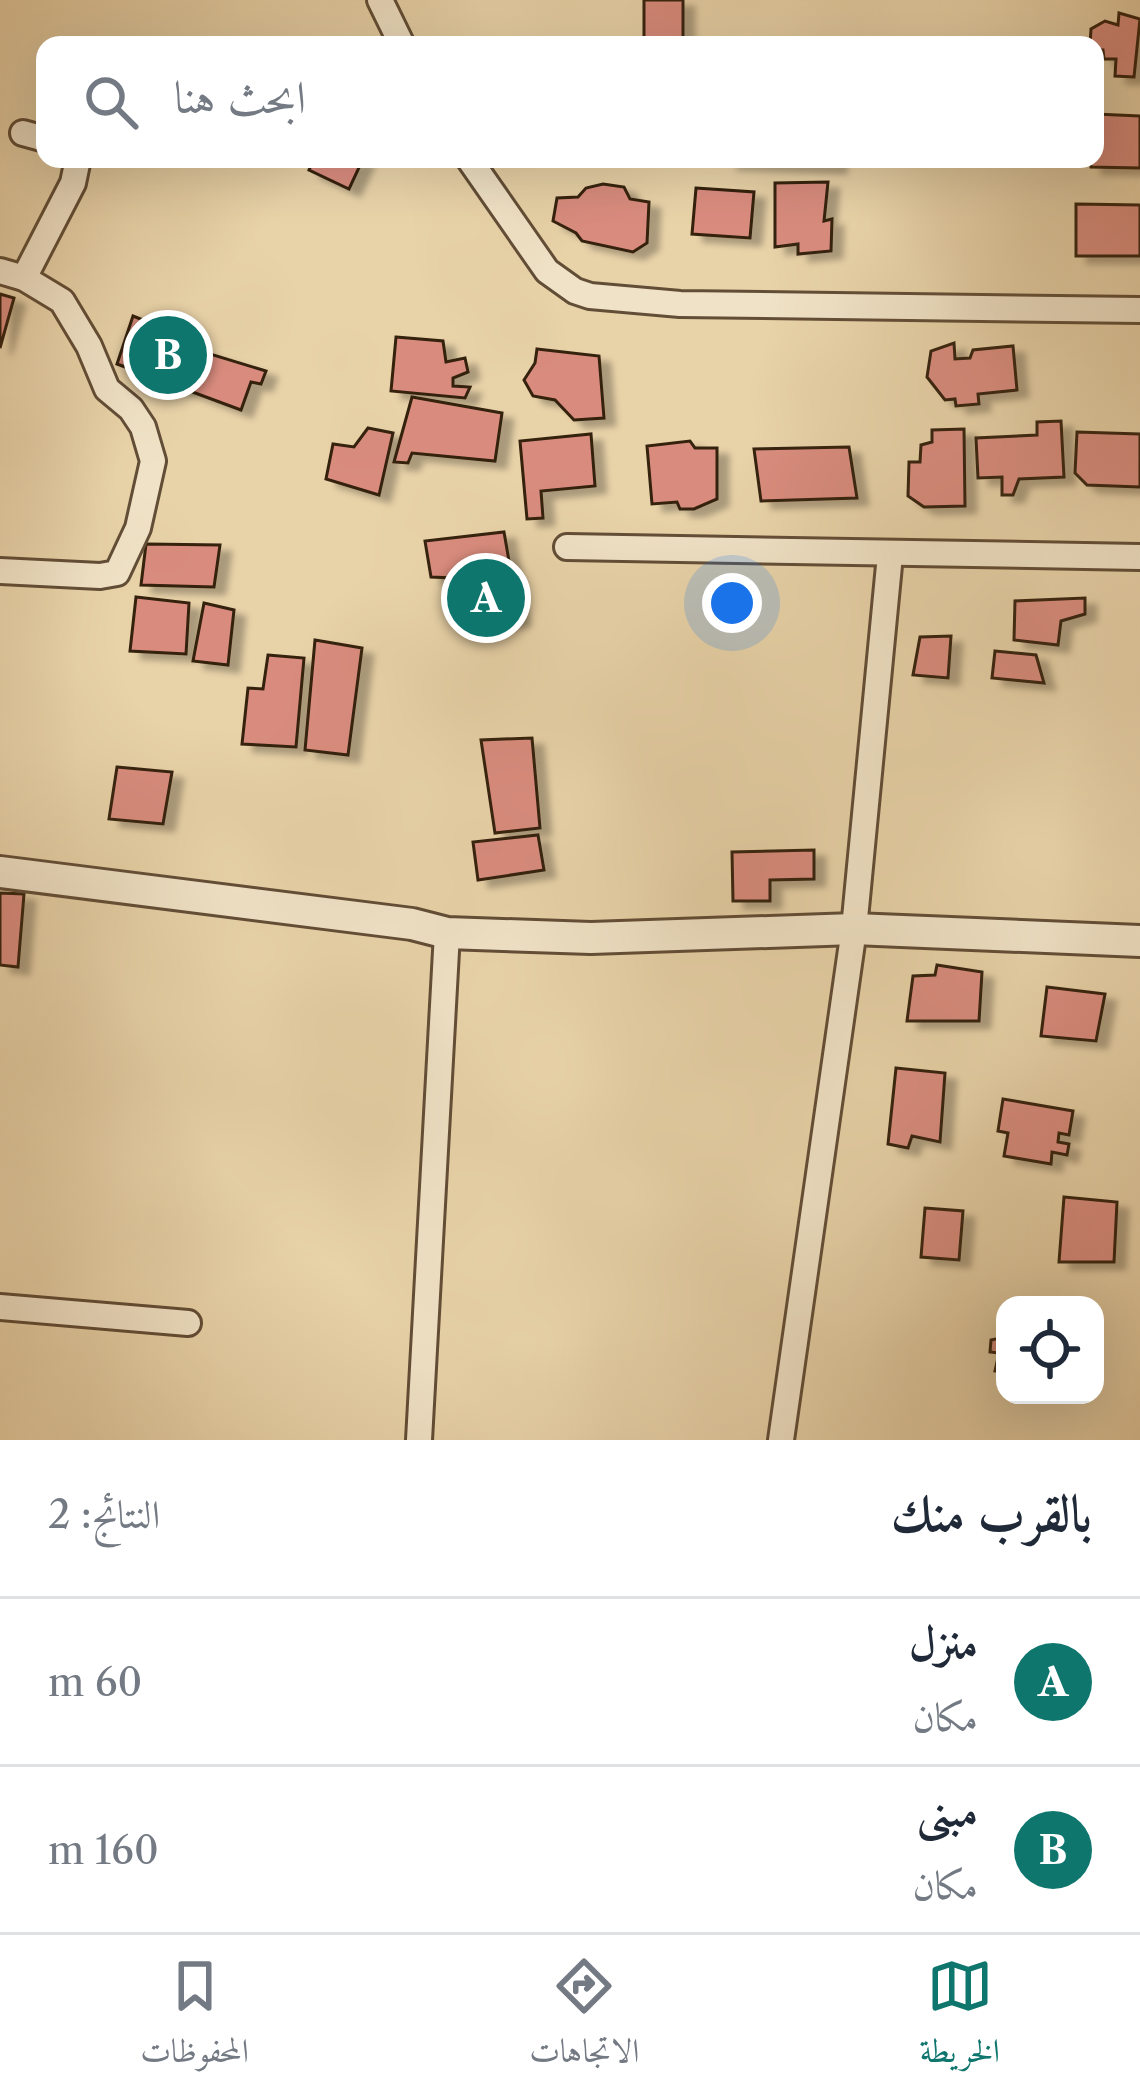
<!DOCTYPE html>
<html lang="ar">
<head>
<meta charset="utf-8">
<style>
  :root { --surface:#fff; --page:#f6f6f7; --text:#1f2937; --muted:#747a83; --line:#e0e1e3; --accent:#0f766e }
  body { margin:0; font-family:"Libre Caslon Text",Amiri,serif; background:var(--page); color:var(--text); direction:rtl }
  .controls { position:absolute; right:36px; bottom:36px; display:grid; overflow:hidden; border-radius:24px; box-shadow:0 12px 48px #0002 }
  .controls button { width:108px; height:108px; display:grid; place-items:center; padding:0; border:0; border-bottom:3px solid var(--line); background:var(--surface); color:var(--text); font:60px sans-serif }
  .you { position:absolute; left:732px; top:603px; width:42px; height:42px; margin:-30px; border:9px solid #fff; border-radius:50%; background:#1a73e8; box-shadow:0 0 0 18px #1a73e833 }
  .badge { display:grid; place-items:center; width:78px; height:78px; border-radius:50%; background:var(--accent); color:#fff; font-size:39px; font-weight:700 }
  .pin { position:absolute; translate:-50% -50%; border:6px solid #fff; box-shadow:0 3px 12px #0006 }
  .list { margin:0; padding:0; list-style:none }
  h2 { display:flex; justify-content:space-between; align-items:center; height:156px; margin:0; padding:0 48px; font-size:51px }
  h2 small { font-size:39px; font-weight:400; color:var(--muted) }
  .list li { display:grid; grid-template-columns:78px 1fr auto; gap:36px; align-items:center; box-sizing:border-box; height:168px; padding:0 48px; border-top:3px solid var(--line) }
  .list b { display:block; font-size:45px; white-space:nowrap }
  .list p { margin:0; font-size:39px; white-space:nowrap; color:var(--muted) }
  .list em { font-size:39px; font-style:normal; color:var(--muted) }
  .icon { flex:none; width:66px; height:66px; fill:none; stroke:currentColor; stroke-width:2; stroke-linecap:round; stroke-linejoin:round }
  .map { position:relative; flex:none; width:1140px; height:1440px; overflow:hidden; direction:ltr }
  .search { position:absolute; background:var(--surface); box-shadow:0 12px 48px #0002; left:36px; right:36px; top:36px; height:132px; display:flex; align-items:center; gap:30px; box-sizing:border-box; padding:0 42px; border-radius:24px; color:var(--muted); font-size:45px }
  .sheet { height:492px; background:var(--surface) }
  nav { display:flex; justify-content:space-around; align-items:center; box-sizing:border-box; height:168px; border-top:3px solid var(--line); background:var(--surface); font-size:33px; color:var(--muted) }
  nav a { display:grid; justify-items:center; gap:6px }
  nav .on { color:var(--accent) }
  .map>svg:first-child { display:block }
  .building { fill:#d98c7e; stroke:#352110; stroke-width:3; filter:url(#shadow) }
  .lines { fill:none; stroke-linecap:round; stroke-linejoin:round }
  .minor-casing { stroke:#624d36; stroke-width:30 }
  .tertiary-casing { stroke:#624d36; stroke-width:36 }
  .minor { stroke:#f0e2c6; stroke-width:24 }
  .tertiary { stroke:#f0e2c6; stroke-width:30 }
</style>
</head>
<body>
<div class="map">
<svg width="1140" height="1440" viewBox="0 0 1140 1440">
  <defs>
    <filter id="shadow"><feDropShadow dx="11" dy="7" stdDeviation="3" flood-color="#0004"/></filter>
  </defs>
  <rect width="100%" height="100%" fill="#e8d2a8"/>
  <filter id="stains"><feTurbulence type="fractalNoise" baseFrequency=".00167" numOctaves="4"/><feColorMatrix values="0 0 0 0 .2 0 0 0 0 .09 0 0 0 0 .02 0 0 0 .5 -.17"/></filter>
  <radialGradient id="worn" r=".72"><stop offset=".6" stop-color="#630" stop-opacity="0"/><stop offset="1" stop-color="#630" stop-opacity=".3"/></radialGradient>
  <g class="building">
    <rect x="644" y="0" width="39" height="45"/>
    <polygon points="1119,13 1140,19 1134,77 1115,76 1116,59 1104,59 1103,50 1095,50 1095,45 1090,45 1091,29 1105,21 1118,25"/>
    <polygon points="1095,114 1140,116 1140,168 1091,167 1090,159 1095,159"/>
    <polygon points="314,159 363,159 349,189 309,170"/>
    <polygon points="727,159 836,159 835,166 727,162"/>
    <polygon points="828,182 824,221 832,219 831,251 798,254 798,244 775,247 775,183"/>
    <polygon points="603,184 624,187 630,199 649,202 647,243 633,252 582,241 576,233 553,221 557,198 578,197 586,188"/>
    <polygon points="696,188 754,192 750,238 692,234"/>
    <polygon points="1076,204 1140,205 1140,256 1076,256"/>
    <polygon points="0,294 14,298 0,348"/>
    <polygon points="133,316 178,334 187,347 266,371 261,384 251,382 241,410 117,364"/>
    <polygon points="396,337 443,341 446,362 465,358 468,372 453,378 453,386 470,387 465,398 391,391"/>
    <polygon points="954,343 955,359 970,358 973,350 1013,346 1017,390 978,394 979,404 956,406 955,399 945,400 927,377 931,351"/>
    <polygon points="537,349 599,356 604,418 574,420 555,400 533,396 524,380 535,363"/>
    <polygon points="412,397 502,413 495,461 412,453 408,463 394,462"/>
    <polygon points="1061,421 1064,477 1019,479 1013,495 1002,495 1002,477 978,478 976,438 1037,435 1037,422"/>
    <polygon points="368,428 393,433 379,495 326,479 333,444 354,447"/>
    <polygon points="964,429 965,506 924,507 908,496 909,462 920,462 921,445 932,442 932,430"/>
    <polygon points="1077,432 1140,434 1140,487 1087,485 1075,473"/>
    <polygon points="591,434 595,486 541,491 543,518 527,519 520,441"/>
    <polygon points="690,441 695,448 717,448 717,499 694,509 680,509 677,502 652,504 647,446"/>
    <polygon points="849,447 857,498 761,501 754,449"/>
    <polygon points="504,532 519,619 460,628 454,578 431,577 425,541"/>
    <polygon points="146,544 220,545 214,587 141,585"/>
    <polygon points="136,597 189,603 186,654 130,651"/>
    <polygon points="1085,598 1085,614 1061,621 1058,645 1014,640 1015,601"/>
    <polygon points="204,603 234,610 228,665 193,661"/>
    <polygon points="951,636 948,678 913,675 920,637"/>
    <polygon points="315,640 362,648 348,755 305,750"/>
    <polygon points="995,651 1036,655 1044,683 992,678"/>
    <polygon points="268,655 304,658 296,747 242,744 248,688 263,689"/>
    <polygon points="532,738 540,828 495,833 481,740"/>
    <polygon points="117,767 172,772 163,824 109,819"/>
    <polygon points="538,835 544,870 478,880 473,842"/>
    <polygon points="814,850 814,879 770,880 770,901 733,901 732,852"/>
    <polygon points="0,893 24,894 18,967 0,965"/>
    <polygon points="937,965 982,972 979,1021 907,1021 913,976 935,975"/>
    <polygon points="1047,987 1105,994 1096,1041 1041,1036"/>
    <polygon points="896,1068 945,1073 940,1142 912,1136 908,1148 888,1144"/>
    <polygon points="1003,1099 1073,1111 1069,1135 1059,1133 1058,1142 1069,1144 1067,1155 1052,1152 1051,1164 1004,1156 1008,1133 998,1131"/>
    <polygon points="1064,1197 1117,1202 1114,1262 1059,1262"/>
    <polygon points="925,1208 963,1211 959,1260 921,1257"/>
    <polygon points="1005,1321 1005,1372 995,1371 999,1353 990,1352 991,1340 1001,1338"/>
  </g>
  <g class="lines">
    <g class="minor-casing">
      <g id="minor">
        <polyline points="380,0 402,45"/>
        <polyline points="23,133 45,139"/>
        <polyline points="469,159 547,271 575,291 590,296 680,304 1140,310"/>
        <polyline points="0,271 24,278 62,301 89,346 107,389 131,409 143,427 153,461 138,528 117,573 100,576 0,571"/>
        <polyline points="24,278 73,183 78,159"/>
        <polyline points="567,547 1140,557"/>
        <polyline points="0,1307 188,1323"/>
        <polyline points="419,1440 447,933"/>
        <polyline points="781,1440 854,929 890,555"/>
      </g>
    </g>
    <g class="tertiary-casing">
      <polyline id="tertiary" points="0,872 412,924 447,933 591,938 854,929 1140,941"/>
    </g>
    <use href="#minor" class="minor"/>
    <use href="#tertiary" class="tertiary"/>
  </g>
  <rect width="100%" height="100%" filter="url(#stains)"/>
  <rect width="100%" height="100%" fill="url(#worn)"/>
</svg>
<div class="controls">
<button><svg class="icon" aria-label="locate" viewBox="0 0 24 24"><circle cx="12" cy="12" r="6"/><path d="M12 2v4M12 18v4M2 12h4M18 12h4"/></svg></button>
</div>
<div class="you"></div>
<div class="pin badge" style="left:486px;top:598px">A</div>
<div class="pin badge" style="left:168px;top:355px">B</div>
<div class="search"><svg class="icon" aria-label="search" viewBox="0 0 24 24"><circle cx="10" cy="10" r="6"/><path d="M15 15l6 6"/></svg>ابحث هنا</div>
</div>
<section class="sheet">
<h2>بالقرب منك<small>النتائج: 2</small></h2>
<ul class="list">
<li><span class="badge">A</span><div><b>منزل</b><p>مكان</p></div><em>60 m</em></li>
<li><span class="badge">B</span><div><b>مبنى</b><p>مكان</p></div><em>160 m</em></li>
</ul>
</section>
<nav>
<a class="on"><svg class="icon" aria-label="map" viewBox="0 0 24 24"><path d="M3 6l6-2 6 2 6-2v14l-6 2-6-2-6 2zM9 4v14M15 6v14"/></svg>الخريطة</a>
<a><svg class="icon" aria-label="directions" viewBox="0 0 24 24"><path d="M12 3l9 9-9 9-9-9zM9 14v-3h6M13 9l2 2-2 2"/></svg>الاتجاهات</a>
<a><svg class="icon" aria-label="saved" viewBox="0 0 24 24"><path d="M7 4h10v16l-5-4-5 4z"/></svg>المحفوظات</a>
</nav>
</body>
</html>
